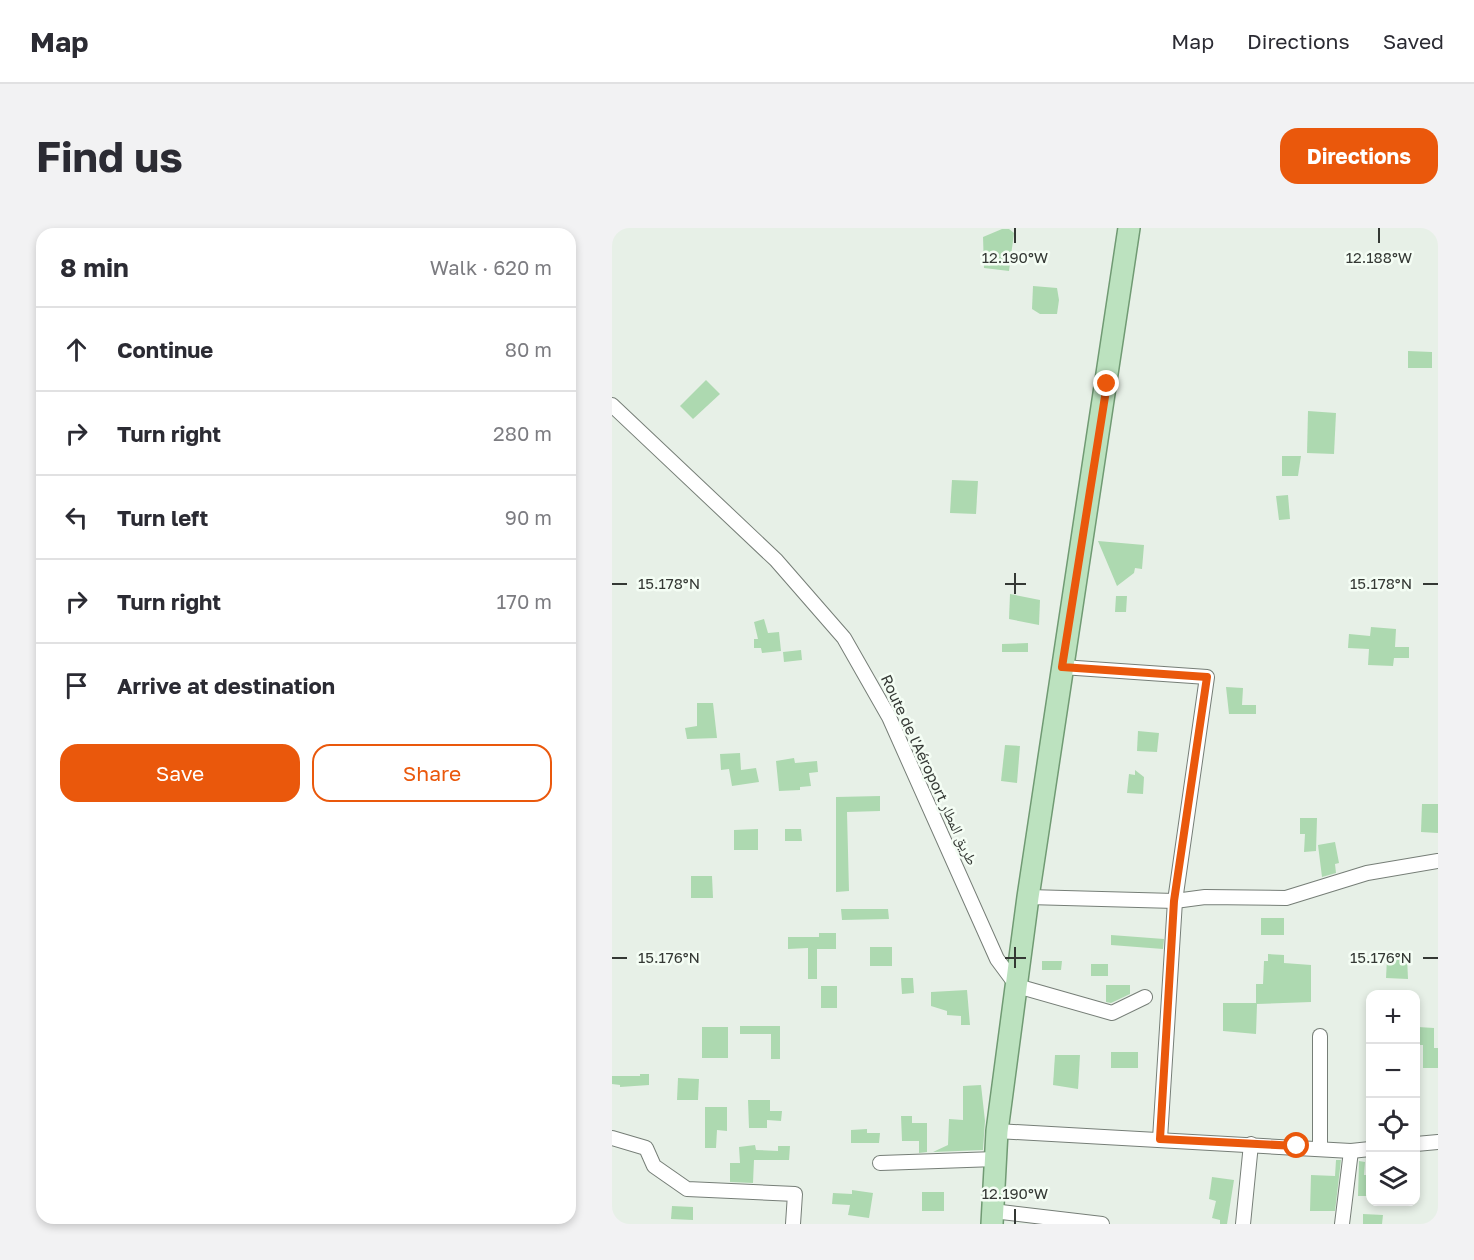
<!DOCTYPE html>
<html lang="en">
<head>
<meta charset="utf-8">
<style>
  :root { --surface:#fff; --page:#f2f2f3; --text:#2b2b33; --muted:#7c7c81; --line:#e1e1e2; --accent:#ea580c }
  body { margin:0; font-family:"Golos Text","Noto Naskh Arabic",sans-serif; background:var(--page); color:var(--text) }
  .controls { position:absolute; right:18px; bottom:18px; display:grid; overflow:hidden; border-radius:12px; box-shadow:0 3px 9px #0003 }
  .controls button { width:54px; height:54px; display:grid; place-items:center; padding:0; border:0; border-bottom:2px solid var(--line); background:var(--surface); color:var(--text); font:30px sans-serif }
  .stop { position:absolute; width:18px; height:18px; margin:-14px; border:4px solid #ea580c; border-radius:50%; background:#fff }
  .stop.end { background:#ea580c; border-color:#fff; box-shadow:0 2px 6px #0008 }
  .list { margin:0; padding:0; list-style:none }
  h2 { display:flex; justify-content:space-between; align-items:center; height:78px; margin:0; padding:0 24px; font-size:26px }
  h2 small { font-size:20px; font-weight:400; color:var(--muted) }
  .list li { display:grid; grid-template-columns:39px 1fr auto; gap:18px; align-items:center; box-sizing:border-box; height:84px; padding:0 24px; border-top:2px solid var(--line) }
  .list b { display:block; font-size:22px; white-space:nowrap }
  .list em { font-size:20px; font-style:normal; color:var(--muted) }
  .actions { display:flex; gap:12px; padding:18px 24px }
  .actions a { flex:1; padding:14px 0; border:2px solid var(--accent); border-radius:18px; text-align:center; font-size:21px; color:var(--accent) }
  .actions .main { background:var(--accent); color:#fff }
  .icon { flex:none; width:33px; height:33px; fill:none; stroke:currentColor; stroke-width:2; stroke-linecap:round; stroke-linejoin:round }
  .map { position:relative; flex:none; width:826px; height:996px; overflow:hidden; border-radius:18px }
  header { display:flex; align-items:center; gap:36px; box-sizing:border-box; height:84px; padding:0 30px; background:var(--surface); border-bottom:2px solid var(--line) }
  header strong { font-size:28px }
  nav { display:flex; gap:33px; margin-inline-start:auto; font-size:21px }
  .intro { display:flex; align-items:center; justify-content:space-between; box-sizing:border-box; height:144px; padding:0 36px }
  h1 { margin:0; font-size:42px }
  .button { padding:15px 27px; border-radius:18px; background:var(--accent); color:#fff; font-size:21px; font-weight:700 }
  main { display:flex; gap:36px; padding:0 36px }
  aside { flex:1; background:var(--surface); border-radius:18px; box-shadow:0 3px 9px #0003 }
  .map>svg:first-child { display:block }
  .building { fill:#add9b0 }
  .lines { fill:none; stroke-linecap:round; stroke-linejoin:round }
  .minor-casing { stroke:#767e77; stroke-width:16 }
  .primary-casing { stroke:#709a73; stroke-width:24 }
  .minor { stroke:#fff; stroke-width:14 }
  .primary { stroke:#bce2bf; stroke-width:21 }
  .route { stroke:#ea580c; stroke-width:8 }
  .ticks { fill:none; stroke:#343834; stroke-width:2 }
  .labels { text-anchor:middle; stroke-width:5; stroke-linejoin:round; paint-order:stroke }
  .street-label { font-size:15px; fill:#343834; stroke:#f4fdf4 }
  .ticks-label { font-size:15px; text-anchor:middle; fill:#343834; stroke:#f4fdf4; stroke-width:5; stroke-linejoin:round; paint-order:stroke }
</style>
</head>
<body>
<header>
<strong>Map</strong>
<nav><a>Map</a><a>Directions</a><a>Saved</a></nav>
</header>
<div class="intro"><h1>Find us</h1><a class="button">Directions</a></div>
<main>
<aside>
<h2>8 min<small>Walk · 620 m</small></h2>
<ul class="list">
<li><svg class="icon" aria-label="ahead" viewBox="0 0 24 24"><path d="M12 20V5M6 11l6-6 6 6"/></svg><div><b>Continue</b></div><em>80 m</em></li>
<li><svg class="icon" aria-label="right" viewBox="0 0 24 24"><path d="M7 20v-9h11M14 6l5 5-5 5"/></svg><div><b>Turn right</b></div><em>280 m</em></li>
<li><svg class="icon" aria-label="left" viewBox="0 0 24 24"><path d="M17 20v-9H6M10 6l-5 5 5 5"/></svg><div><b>Turn left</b></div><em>90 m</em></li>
<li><svg class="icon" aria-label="right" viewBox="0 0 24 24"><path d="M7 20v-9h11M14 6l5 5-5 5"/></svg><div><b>Turn right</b></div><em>170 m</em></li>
<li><svg class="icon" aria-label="arrive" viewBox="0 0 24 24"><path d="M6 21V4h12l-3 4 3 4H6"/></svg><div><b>Arrive at destination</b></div></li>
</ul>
<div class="actions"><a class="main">Save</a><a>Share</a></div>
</aside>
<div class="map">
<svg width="826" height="996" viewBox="0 0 826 996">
  <rect width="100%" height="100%" fill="#e7f0e7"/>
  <g class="building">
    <polygon points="390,1 397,1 402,5 397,43 372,40 371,9"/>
    <polygon points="421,58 445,60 447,72 445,86 428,86 420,81"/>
    <polygon points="796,123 820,124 820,140 796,140"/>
    <polygon points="94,152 108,166 81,191 68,178"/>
    <polygon points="696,183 724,185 722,226 695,225"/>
    <polygon points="670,228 689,228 686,248 670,248"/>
    <polygon points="340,252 366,253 364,286 338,285"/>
    <polygon points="676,267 678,291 667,292 664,268"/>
    <polygon points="486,313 532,317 530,341 523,340 522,345 505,358"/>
    <polygon points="398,366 428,372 427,397 397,391"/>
    <polygon points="504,368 515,368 514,384 503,384"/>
    <polygon points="152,391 156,405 167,404 169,423 150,425 149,420 142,420 142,411 146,411 142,394"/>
    <polygon points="759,399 784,401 783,419 797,419 797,430 782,430 781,438 756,437 757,421 736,420 737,406 758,408"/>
    <polygon points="416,415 416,424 390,424 390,416"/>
    <polygon points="189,422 190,432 172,434 171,424"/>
    <polygon points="614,459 631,460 630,477 644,477 644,486 617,486"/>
    <polygon points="85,475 101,475 105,510 75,511 73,500 85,498"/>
    <polygon points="526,503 547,505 545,524 525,523"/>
    <polygon points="393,517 408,518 405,555 389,553"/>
    <polygon points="128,525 129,542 144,540 147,554 120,558 117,541 109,542 108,526"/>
    <polygon points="182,530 183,535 205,533 206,544 197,545 199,558 188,559 188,562 167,563 164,533"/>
    <polygon points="523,542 532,549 531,566 515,565 517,546 523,547"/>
    <polygon points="268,568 268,583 235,584 237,663 224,664 224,569"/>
    <polygon points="810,576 826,576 826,605 809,604"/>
    <polygon points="688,590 705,590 704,623 692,624 693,606 688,606"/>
    <polygon points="146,601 146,622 122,622 122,602"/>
    <polygon points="173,601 189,601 190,613 173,613"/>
    <polygon points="723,614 727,635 723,636 724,645 710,649 706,617"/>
    <polygon points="79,648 100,648 101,670 79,670"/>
    <polygon points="229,681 276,681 277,691 230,692"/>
    <rect x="649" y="690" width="23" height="17"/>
    <polygon points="207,705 224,705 224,721 205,721 205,751 196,751 196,720 176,721 176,709 207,709"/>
    <polygon points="499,707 552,711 551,721 499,717"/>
    <rect x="258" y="719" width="22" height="19"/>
    <polygon points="656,726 672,727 672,735 699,737 699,774 645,776 644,806 611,803 611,775 644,775 644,756 651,756 652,733 656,733"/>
    <polygon points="795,729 796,751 774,750 775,731"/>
    <polygon points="430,733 450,733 449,742 430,742"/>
    <rect x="479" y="736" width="17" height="12"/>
    <polygon points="289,750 301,750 302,765 290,766"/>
    <polygon points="494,757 518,757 518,766 499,775 494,774"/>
    <rect x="209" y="758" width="16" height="22"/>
    <polygon points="355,762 358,797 349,797 349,788 335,787 335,783 319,778 319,764"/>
    <polygon points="128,798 168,798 168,831 159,831 159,806 128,806"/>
    <rect x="90" y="799" width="26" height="31"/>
    <polygon points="806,799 822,800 822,820 826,820 826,840 811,840 811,817 805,817"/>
    <rect x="499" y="824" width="27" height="16"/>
    <polygon points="443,827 468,827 466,861 441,857"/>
    <polygon points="28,846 37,846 37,857 8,859 8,857 0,856 0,848 28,848"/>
    <polygon points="66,850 87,851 86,872 65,872"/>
    <polygon points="369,857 373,893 371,922 321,924 336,917 337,891 351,892 351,858"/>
    <polygon points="136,872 158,872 158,883 170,883 169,893 155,892 155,900 137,900"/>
    <polygon points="93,879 115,879 115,903 105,902 104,920 93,920"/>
    <polygon points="289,888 300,888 300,895 315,895 315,924 307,925 307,913 290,913"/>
    <polygon points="255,901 255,905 268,905 267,915 239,915 239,902"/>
    <polygon points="143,917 144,922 166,923 166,918 178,918 177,932 142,932 141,955 118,954 118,935 128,935 127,919"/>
    <polygon points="724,932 729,932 723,983 698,983 699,947 723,948"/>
    <polygon points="747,933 753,934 752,947 759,947 759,968 746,968"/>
    <polygon points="600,949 622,952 615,996 608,996 608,992 600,990 604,973 597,971"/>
    <polygon points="240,962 261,965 257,990 236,987 238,977 220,976 221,965 240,966"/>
    <rect x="310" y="964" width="22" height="19"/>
    <polygon points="60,978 81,979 81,992 59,991"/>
    <polygon points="751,986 771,987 770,996 751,996"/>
  </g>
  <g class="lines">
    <g class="minor-casing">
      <g id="minor">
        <polyline points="0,177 164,332 232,410 277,489 385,731 405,758 500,785 533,769"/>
        <polyline points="450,439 595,449 563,673 548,911"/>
        <polyline points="416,669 563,673 593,669 674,670 755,645 826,633"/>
        <polyline points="385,903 739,923 758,921"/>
        <polyline points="0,910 34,920 42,938 75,961 183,966 181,996"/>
        <polyline points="804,916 826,914"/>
        <polyline points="708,920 708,808"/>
        <polyline points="268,935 384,931"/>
        <polyline points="381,983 490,996"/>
        <polyline points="631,996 639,916"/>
        <polyline points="730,996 739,923"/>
      </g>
    </g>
    <g class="primary-casing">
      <polyline id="primary" points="380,996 385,903 416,669 517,0"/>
    </g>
    <use href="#minor" class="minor"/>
    <use href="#primary" class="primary"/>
  </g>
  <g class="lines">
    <polyline class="route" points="495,156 450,439 595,449 562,673 548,911 685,918"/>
  </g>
  <path class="ticks" d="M403,0V15M767,0V15M403,345V366M0,356H15M393,356H414M811,356H826M403,719V740M0,730H15M393,730H414M811,730H826M403,981V996"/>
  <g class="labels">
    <g class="street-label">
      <text transform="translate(317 542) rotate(65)" y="5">Route de l'Aéroport طريق المطار</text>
    </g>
  </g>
  <g class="ticks-label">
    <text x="403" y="35">12.190°W</text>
    <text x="767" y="35">12.188°W</text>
    <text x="57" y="361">15.178°N</text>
    <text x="769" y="361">15.178°N</text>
    <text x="57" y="735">15.176°N</text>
    <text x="769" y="735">15.176°N</text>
    <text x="403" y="971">12.190°W</text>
  </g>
</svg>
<div class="controls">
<button>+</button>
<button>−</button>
<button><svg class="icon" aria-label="locate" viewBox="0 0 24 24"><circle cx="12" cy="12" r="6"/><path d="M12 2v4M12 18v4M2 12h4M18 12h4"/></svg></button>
<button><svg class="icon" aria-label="layers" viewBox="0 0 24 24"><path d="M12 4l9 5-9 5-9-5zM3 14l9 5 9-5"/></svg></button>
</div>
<div class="stop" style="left:685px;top:918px"></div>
<div class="stop end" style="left:495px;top:156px"></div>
</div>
</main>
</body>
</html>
